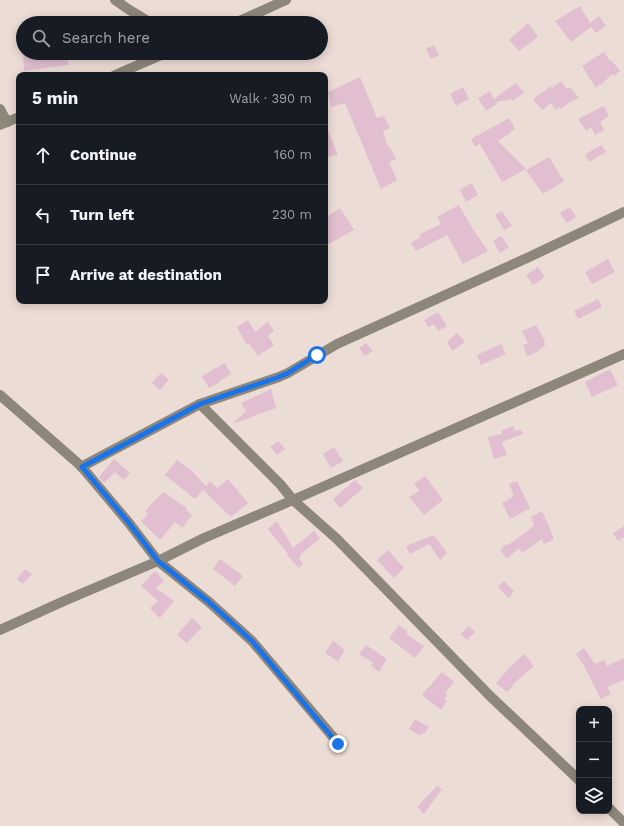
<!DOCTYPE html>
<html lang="en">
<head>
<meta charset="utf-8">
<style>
  :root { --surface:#171b24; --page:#20242c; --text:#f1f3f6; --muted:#9ea1a6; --line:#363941 }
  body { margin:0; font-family:"Work Sans",sans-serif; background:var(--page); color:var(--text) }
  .controls { position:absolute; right:12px; bottom:12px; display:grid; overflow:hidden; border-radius:8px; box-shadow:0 2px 10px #0003 }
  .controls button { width:36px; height:36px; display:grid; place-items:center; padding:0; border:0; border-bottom:1px solid var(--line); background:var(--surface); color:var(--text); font:20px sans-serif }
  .stop { position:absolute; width:12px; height:12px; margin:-9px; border:3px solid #1a73e8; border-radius:50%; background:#fff }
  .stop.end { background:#1a73e8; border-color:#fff; box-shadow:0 1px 4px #0008 }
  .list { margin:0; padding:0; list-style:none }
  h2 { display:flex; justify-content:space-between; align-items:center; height:52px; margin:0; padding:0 16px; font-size:17px }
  h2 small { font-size:13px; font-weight:400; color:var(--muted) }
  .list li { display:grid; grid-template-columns:26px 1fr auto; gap:12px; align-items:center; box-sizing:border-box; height:60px; padding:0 16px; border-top:1px solid var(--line) }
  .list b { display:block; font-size:15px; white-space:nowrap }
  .list em { font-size:13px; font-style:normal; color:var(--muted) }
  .icon { flex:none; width:22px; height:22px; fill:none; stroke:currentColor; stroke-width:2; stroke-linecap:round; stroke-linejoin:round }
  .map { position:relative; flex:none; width:624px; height:826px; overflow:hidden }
  .search { position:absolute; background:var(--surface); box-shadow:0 2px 10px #0003; left:16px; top:16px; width:312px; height:44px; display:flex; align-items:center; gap:10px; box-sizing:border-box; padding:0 14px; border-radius:22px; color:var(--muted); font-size:15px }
  .panel { position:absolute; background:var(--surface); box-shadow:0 2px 10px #0003; left:16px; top:72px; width:312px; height:232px; border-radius:8px }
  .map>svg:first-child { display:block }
  .building { fill:#e1bfd0 }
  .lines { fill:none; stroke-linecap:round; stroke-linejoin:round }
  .minor { stroke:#8d867a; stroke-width:10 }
  .route { stroke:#1a73e8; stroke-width:5 }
</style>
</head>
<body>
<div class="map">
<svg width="624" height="826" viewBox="0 0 624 826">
  <rect width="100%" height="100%" fill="#ecdcd6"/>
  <g class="building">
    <polygon points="580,6 590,23 599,16 606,26 596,33 591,27 571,42 555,21"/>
    <polygon points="528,23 538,37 519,51 509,40"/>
    <polygon points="434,45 439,55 431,59 426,49"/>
    <polygon points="604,52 610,61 611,60 620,71 614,76 612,74 601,85 600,84 596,88 582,66"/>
    <polygon points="23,53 67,53 68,65 24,71"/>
    <polygon points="360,77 377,118 384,116 390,128 383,131 388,147 390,147 396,159 389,162 397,180 381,189 345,103 331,107 328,92"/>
    <polygon points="561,81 567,89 570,87 579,98 570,102 561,109 559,107 556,110 551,103 542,110 533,99 551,86 552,88"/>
    <polygon points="516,83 524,93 512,101 511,99 496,102 497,104 486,111 478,98 490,91 494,99"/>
    <polygon points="463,87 469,99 456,106 450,94"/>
    <polygon points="604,106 609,116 600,122 604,130 595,135 591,127 586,131 578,119"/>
    <polygon points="509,118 515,129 511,131 511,133 498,141 526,169 502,182 480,144 475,147 471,139"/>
    <polygon points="325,123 338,155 327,157 325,153"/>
    <polygon points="602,145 606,152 589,162 585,154"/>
    <polygon points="549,157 564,181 543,194 526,170"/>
    <polygon points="472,183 478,195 466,202 460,190"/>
    <polygon points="459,205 472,228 488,251 463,264 447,235 416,251 411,243 421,237 420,234 441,224 437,217"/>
    <polygon points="570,207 576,217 566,223 560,213"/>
    <polygon points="340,208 354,230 325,246 325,218"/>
    <polygon points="502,211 512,226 504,230 495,215"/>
    <polygon points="501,236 509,247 500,253 493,241"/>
    <polygon points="608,259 615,272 592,284 585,272"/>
    <polygon points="538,267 545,277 533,285 526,275"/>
    <polygon points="598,299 602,307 578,319 574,311"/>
    <polygon points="438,312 447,326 438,331 434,324 428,327 424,320"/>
    <polygon points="248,320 255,332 268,322 274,331 268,336 274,345 264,352 264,351 258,356 249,343 246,344 237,327"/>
    <polygon points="536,325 545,341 544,342 545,346 538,350 539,351 527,356 523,345 528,343 522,331"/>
    <polygon points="457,333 465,342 452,351 447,342"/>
    <polygon points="366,343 373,351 365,356 359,348"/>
    <polygon points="501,344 506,354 481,365 477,355"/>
    <polygon points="225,363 231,374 220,381 220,382 209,388 202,376"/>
    <polygon points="610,369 618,385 592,397 585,382"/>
    <polygon points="161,373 169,380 160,390 152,383"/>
    <polygon points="271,389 276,408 232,424 246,411 241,403"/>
    <polygon points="513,426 515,431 521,430 523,434 502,442 507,455 494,459 488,437 502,434 501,431"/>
    <polygon points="278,441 285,449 277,455 270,447"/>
    <polygon points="334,447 343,461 331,468 323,454"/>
    <polygon points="114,459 130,473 124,480 115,472 104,483 99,477"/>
    <polygon points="177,460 191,470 206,486 210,481 217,488 228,479 248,503 231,517 203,490 195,499 165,475"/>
    <polygon points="425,476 443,500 424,515 409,497 419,491 414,484"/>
    <polygon points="355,480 363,488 340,508 333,499"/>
    <polygon points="517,481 530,508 510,519 502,503 514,496 509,484"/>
    <polygon points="163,492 187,508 186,510 192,515 182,528 175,522 160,540 141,521 148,514 145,511"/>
    <polygon points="542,511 553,536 553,540 544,544 542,539 522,553 519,548 507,559 500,550 507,544 508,545 534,526 531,517"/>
    <polygon points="277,521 293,548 314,531 320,538 300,555 301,556 299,558 303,564 299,568 287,555 288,554 268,529"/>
    <polygon points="624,526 624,537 618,541 613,533"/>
    <polygon points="434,535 447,553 440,560 429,544 410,554 406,546"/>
    <polygon points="388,550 404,568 394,578 377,560"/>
    <polygon points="220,559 243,576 235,586 213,569"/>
    <polygon points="25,569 32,574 23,584 17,579"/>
    <polygon points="155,571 164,581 156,588 174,601 160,618 150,608 158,601 141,586"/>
    <polygon points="504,581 514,591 509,598 498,587"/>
    <polygon points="192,618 202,627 187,643 177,635"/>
    <polygon points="399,625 408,632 406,634 424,646 415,658 389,638"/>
    <polygon points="469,626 475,632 467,640 460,634"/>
    <polygon points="333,641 345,650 338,661 325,653"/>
    <polygon points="366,645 387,659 379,672 371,666 373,663 359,654"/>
    <polygon points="584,648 595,664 604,660 607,666 624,658 624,680 607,687 611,694 601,699 584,666 576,654"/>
    <polygon points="524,654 534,666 512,685 513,686 507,692 496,683 511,666"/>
    <polygon points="442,672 454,682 445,693 447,695 444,699 447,701 441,710 422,695 427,688 428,688"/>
    <polygon points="415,719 429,727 424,734 422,733 420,736 409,729"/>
    <polygon points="437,786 442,789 424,814 417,807"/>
  </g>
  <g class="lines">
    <g class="minor">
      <polyline points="115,0 128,9 151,23"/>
      <polyline points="235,23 286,0"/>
      <polyline points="115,75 166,53"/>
      <polyline points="0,109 7,122"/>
      <polyline points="0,125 19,117"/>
      <polyline points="0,395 81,466 129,523 158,561 209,602 252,641 339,744"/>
      <polyline points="200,404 280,484 293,500 337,539 490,696 579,780"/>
      <polyline points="81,467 200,404 279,377 288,373 337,344 527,258 624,212"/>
      <polyline points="0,630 64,601 158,561 204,538 293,500 624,354"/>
      <polyline points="609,808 624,823"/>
    </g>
  </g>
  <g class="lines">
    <polyline class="route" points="317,355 288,373 279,377 200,404 82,467 129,523 158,561 209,602 252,641 338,744"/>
  </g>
</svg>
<div class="controls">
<button>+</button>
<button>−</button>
<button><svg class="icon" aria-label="layers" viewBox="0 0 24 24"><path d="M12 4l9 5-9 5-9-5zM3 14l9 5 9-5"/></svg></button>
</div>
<div class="stop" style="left:317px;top:355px"></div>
<div class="stop end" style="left:338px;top:744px"></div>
<div class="search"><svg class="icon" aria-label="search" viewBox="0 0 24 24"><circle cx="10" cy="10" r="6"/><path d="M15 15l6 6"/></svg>Search here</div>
<section class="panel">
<h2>5 min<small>Walk · 390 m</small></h2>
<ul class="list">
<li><svg class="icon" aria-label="ahead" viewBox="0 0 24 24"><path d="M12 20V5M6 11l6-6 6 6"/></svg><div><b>Continue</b></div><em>160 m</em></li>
<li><svg class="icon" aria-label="left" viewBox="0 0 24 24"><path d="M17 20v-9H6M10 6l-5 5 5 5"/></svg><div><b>Turn left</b></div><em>230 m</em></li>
<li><svg class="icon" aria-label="arrive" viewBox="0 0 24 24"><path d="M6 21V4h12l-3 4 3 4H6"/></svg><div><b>Arrive at destination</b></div></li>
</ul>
</section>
</div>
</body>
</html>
